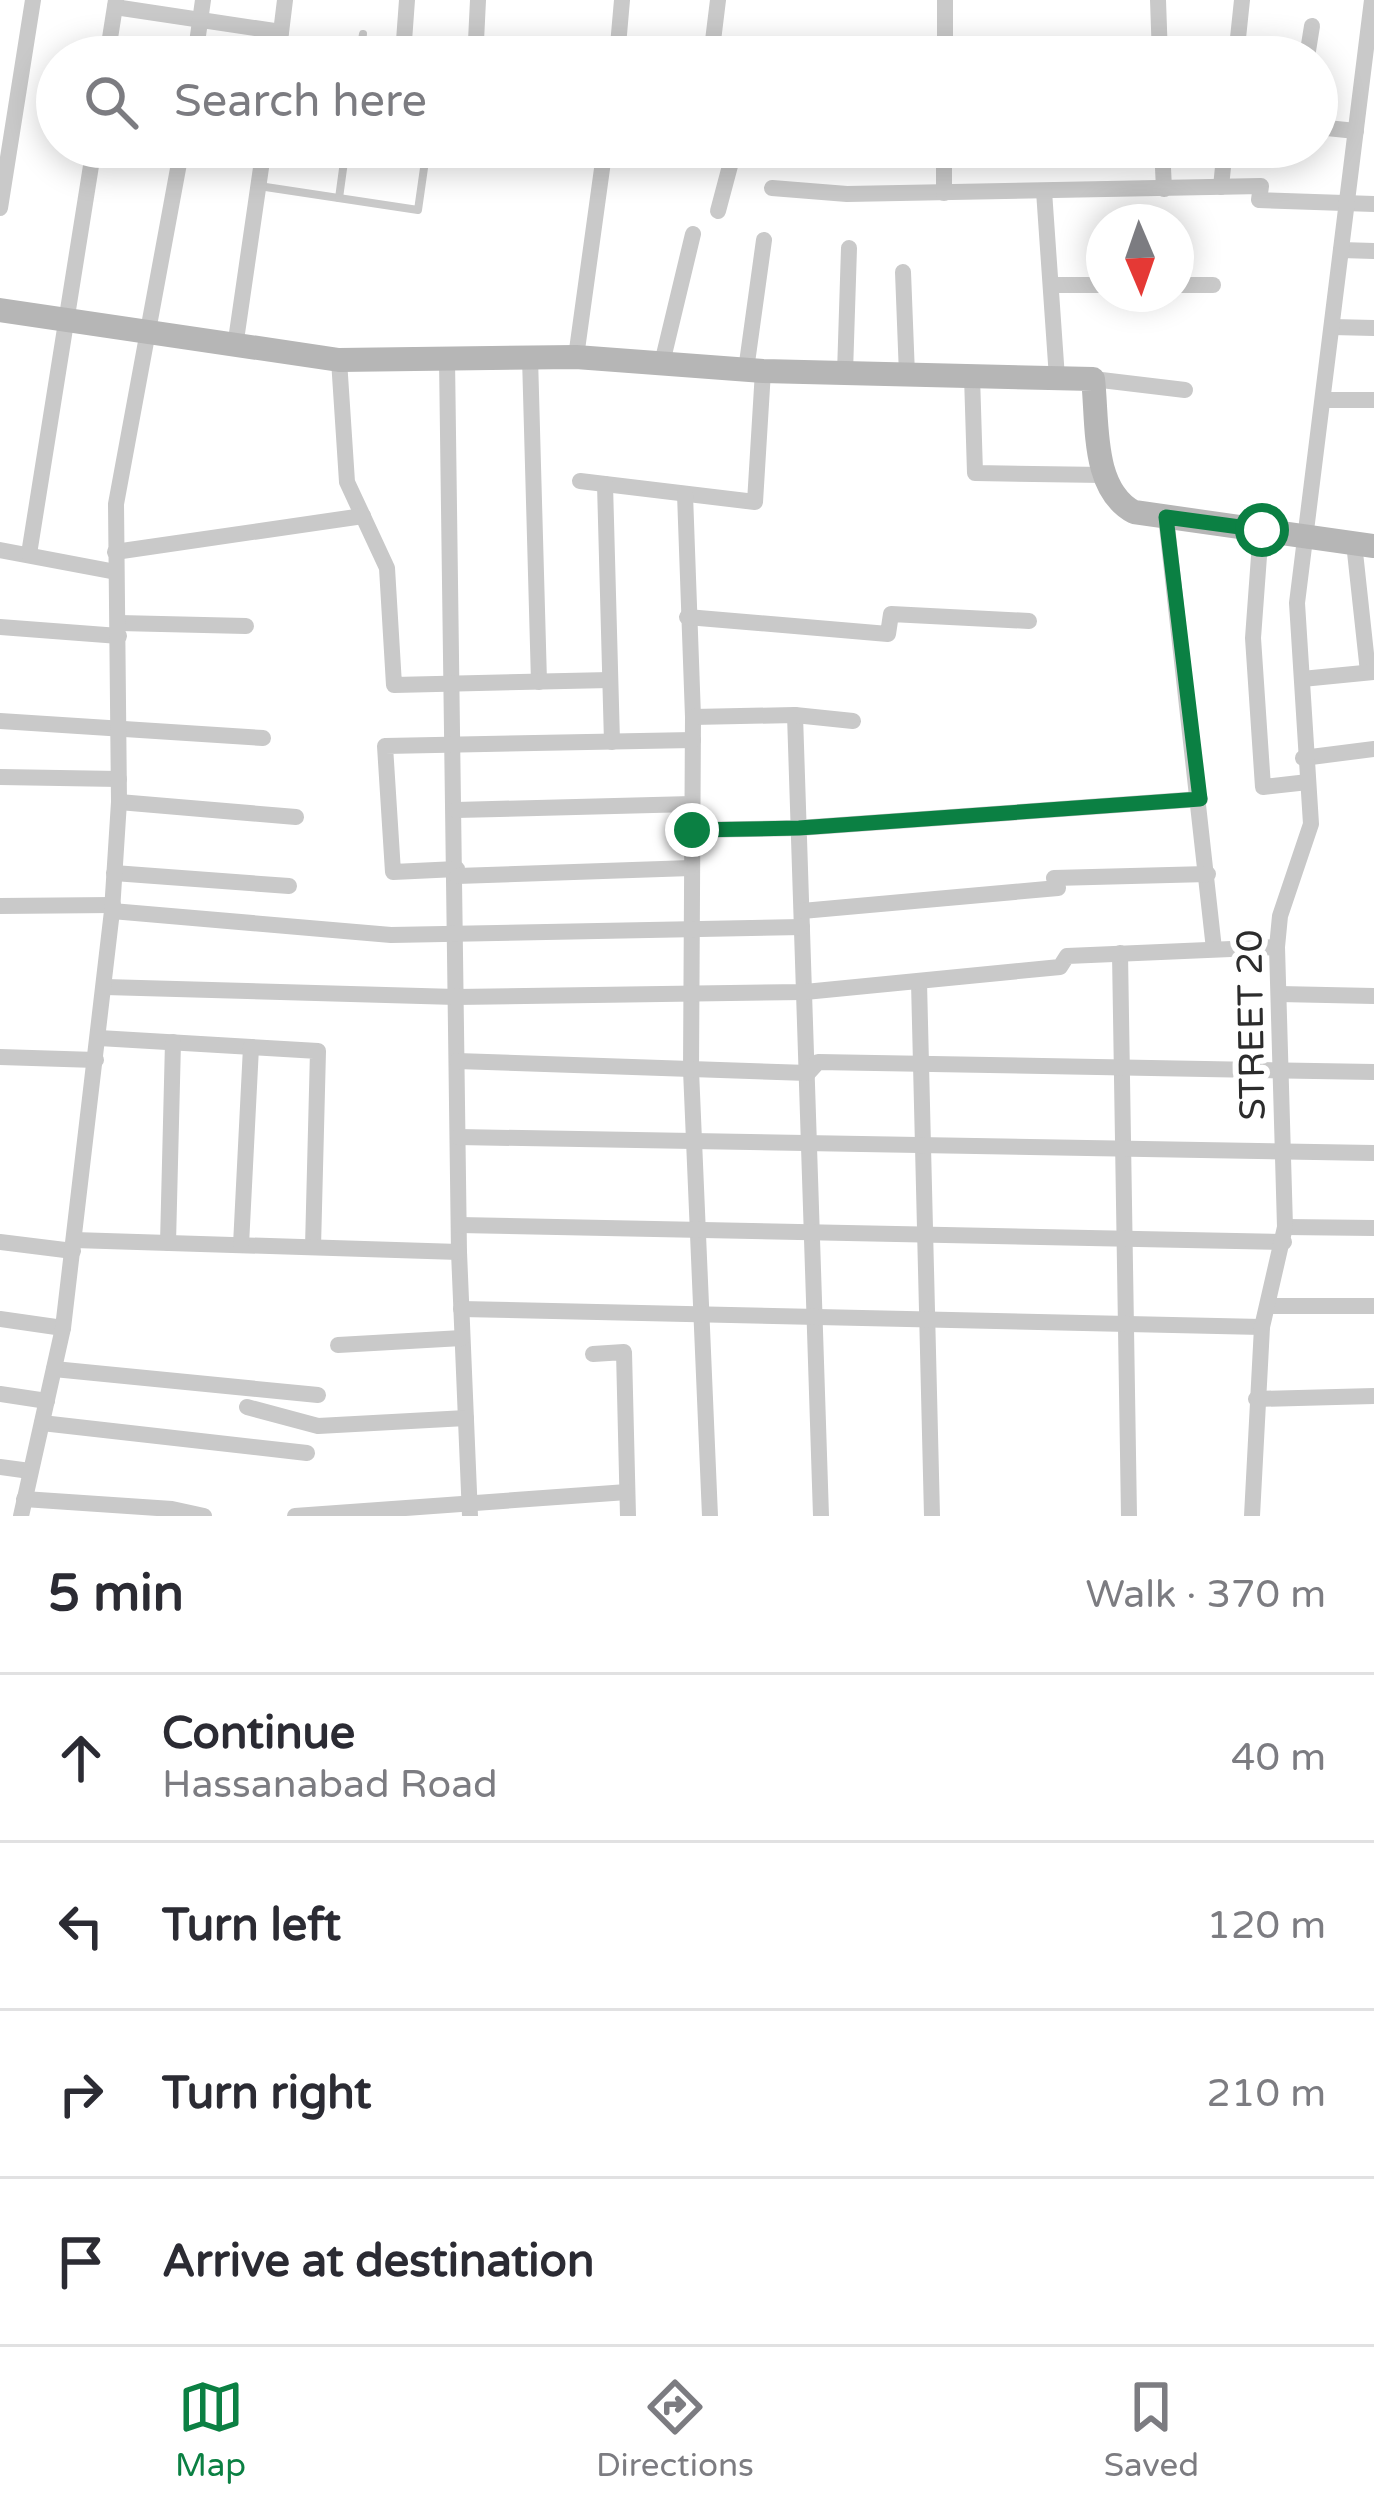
<!DOCTYPE html>
<html lang="en">
<head>
<meta charset="utf-8">
<style>
  :root { --surface:#fff; --page:#f2f2f3; --text:#2b2b33; --muted:#7c7c81; --line:#e1e1e2; --accent:#0b8043 }
  body { margin:0; font-family:"Varela Round",sans-serif; background:var(--page); color:var(--text) }
  .compass { position:absolute; left:1086px; top:204px; width:108px; height:108px; border-radius:50%; background:var(--surface); box-shadow:0 6px 30px #0003; rotate:178deg }
  .stop { position:absolute; width:36px; height:36px; margin:-27px; border:9px solid #0b8043; border-radius:50%; background:#fff }
  .stop.end { background:#0b8043; border-color:#fff; box-shadow:0 3px 12px #0008 }
  .list { margin:0; padding:0; list-style:none }
  h2 { display:flex; justify-content:space-between; align-items:center; height:156px; margin:0; padding:0 48px; font-size:51px }
  h2 small { font-size:39px; font-weight:400; color:var(--muted) }
  .list li { display:grid; grid-template-columns:78px 1fr auto; gap:36px; align-items:center; box-sizing:border-box; height:168px; padding:0 48px; border-top:3px solid var(--line) }
  .list b { display:block; font-size:45px; white-space:nowrap }
  .list p { margin:0; font-size:39px; white-space:nowrap; color:var(--muted) }
  .list em { font-size:39px; font-style:normal; color:var(--muted) }
  .icon { flex:none; width:66px; height:66px; fill:none; stroke:currentColor; stroke-width:2; stroke-linecap:round; stroke-linejoin:round }
  .map { position:relative; flex:none; width:1374px; height:1516px; overflow:hidden }
  .search { position:absolute; background:var(--surface); box-shadow:0 6px 30px #0003; left:36px; right:36px; top:36px; height:132px; display:flex; align-items:center; gap:30px; box-sizing:border-box; padding:0 42px; border-radius:66px; color:var(--muted); font-size:45px }
  .sheet { height:828px; background:var(--surface) }
  nav { display:flex; justify-content:space-around; align-items:center; box-sizing:border-box; height:168px; border-top:3px solid var(--line); background:var(--surface); font-size:33px; color:var(--muted) }
  nav a { display:grid; justify-items:center; gap:6px }
  nav .on { color:var(--accent) }
  .map>svg:first-child { display:block }
  .lines { fill:none; stroke-linecap:round; stroke-linejoin:round }
  .lane { stroke:#c9c9c9; stroke-width:8 }
  .street { stroke:#c9c9c9; stroke-width:16 }
  .secondary { stroke:#b6b6b6; stroke-width:24 }
  .route { stroke:#0b8043; stroke-width:15 }
  .labels { text-anchor:middle; stroke-width:12; stroke-linejoin:round; paint-order:stroke }
  .street-label { font-size:36px; fill:#2c2c2c; stroke:#fff }
</style>
</head>
<body>
<div class="map">
<svg width="1374" height="1516" viewBox="0 0 1374 1516">
  <rect width="100%" height="100%" fill="#fff"/>
  <g class="lines">
    <g class="lane">
      <polyline points="359,57 363,34"/>
      <polyline points="440,57 441,45"/>
      <polyline points="259,186 418,210 427,147"/>
      <polyline points="339,198 346,147"/>
    </g>
    <g class="street">
      <polyline points="1158,0 1160,57"/>
      <polyline points="115,7 281,32"/>
      <polyline points="404,41 407,0"/>
      <polyline points="476,41 478,0"/>
      <polyline points="107,57 116,0"/>
      <polyline points="195,57 203,0"/>
      <polyline points="278,57 285,0"/>
      <polyline points="617,57 622,0"/>
      <polyline points="711,57 718,0"/>
      <polyline points="945,57 945,0"/>
      <polyline points="1236,57 1242,0"/>
      <polyline points="1307,57 1312,26"/>
      <polyline points="1317,127 1356,131"/>
      <polyline points="1162,147 1164,189"/>
      <polyline points="1221,187 1225,147"/>
      <polyline points="772,188 847,194 1261,186 1259,200 1374,204"/>
      <polyline points="1044,191 1057,378"/>
      <polyline points="944,193 944,147"/>
      <polyline points="0,208 33,0"/>
      <polyline points="718,211 735,147"/>
      <polyline points="1341,250 1374,251"/>
      <polyline points="903,272 907,375"/>
      <polyline points="1051,285 1104,285"/>
      <polyline points="1176,285 1213,285"/>
      <polyline points="1332,327 1374,328"/>
      <polyline points="235,347 264,147"/>
      <polyline points="530,357 539,682"/>
      <polyline points="576,357 605,147"/>
      <polyline points="447,359 459,1252 470,1516"/>
      <polyline points="339,360 347,482 387,568 394,685 610,680"/>
      <polyline points="662,363 693,234"/>
      <polyline points="746,370 764,240"/>
      <polyline points="845,373 849,248"/>
      <polyline points="972,376 975,473 1104,475"/>
      <polyline points="1093,379 1185,390"/>
      <polyline points="1324,400 1374,400"/>
      <polyline points="580,481 755,502 763,371"/>
      <polyline points="605,484 612,742"/>
      <polyline points="685,494 693,717 691,1070 710,1516"/>
      <polyline points="1166,517 1214,949"/>
      <polyline points="1261,529 1253,638 1263,787 1308,782"/>
      <polyline points="1354,543 1368,672"/>
      <polyline points="0,550 116,572"/>
      <polyline points="115,552 363,516"/>
      <polyline points="29,554 94,147"/>
      <polyline points="687,617 888,634 891,614 1029,621"/>
      <polyline points="119,623 246,626"/>
      <polyline points="0,627 119,636"/>
      <polyline points="1302,679 1374,672"/>
      <polyline points="795,715 821,1516"/>
      <polyline points="693,717 795,715 853,721"/>
      <polyline points="0,721 263,738"/>
      <polyline points="1303,758 1374,749"/>
      <polyline points="0,777 119,779"/>
      <polyline points="119,802 296,817"/>
      <polyline points="456,810 692,804"/>
      <polyline points="692,830 799,828 1200,799"/>
      <polyline points="457,869 393,872 385,746 693,740"/>
      <polyline points="114,873 289,886"/>
      <polyline points="457,876 691,868"/>
      <polyline points="0,906 113,905"/>
      <polyline points="112,911 391,935 802,927"/>
      <polyline points="802,911 1058,888 1054,878 1208,874"/>
      <polyline points="1120,953 1129,1516"/>
      <polyline points="919,982 932,1516"/>
      <polyline points="105,987 456,997 805,992 1060,967 1067,956 1277,947"/>
      <polyline points="1279,994 1374,996"/>
      <polyline points="99,1038 318,1051 313,1247"/>
      <polyline points="0,1057 96,1060"/>
      <polyline points="457,1061 808,1073 818,1062 1374,1072"/>
      <polyline points="458,1137 1374,1153"/>
      <polyline points="459,1225 1284,1242"/>
      <polyline points="1285,1227 1374,1228"/>
      <polyline points="74,1240 459,1252"/>
      <polyline points="0,1242 73,1251"/>
      <polyline points="168,1243 173,1042"/>
      <polyline points="241,1245 251,1047"/>
      <polyline points="1269,1306 1374,1306"/>
      <polyline points="461,1309 1262,1327"/>
      <polyline points="0,1319 63,1328"/>
      <polyline points="338,1345 462,1338"/>
      <polyline points="593,1354 624,1352 628,1516"/>
      <polyline points="54,1369 318,1395"/>
      <polyline points="0,1394 47,1401"/>
      <polyline points="1256,1399 1374,1396"/>
      <polyline points="247,1407 318,1426 466,1418"/>
      <polyline points="42,1423 307,1453"/>
      <polyline points="0,1467 30,1471"/>
      <polyline points="24,1499 172,1509 204,1516"/>
      <polyline points="21,1516 63,1328 112,911 119,802 116,504 182,147"/>
      <polyline points="295,1516 627,1492"/>
      <polyline points="1252,1516 1262,1327 1285,1227 1277,947 1280,916 1311,824 1297,603 1372,0"/>
    </g>
    <path class="secondary" d="M0,310L339,360L576,357L763,371L1093,379C1098,422 1091,489 1134,512L1374,546"/>
  </g>
  <g class="lines">
    <polyline class="route" points="692,830 799,828 1200,799 1166,517 1262,530"/>
  </g>
  <g class="labels">
    <g class="street-label">
      <text transform="translate(1250 1025) rotate(-91)" y="13">STREET 20</text>
    </g>
  </g>
</svg>
<svg class="compass" viewBox="-18 -18 36 36"><path d="M0-13l5 13h-10z" fill="#e53935"/><path d="M0 13l5-13h-10z" fill="#7c7c81"/></svg>
<div class="stop" style="left:1262px;top:530px"></div>
<div class="stop end" style="left:692px;top:830px"></div>
<div class="search"><svg class="icon" aria-label="search" viewBox="0 0 24 24"><circle cx="10" cy="10" r="6"/><path d="M15 15l6 6"/></svg>Search here</div>
</div>
<section class="sheet">
<h2>5 min<small>Walk · 370 m</small></h2>
<ul class="list">
<li><svg class="icon" aria-label="ahead" viewBox="0 0 24 24"><path d="M12 20V5M6 11l6-6 6 6"/></svg><div><b>Continue</b><p>Hassanabad Road</p></div><em>40 m</em></li>
<li><svg class="icon" aria-label="left" viewBox="0 0 24 24"><path d="M17 20v-9H6M10 6l-5 5 5 5"/></svg><div><b>Turn left</b></div><em>120 m</em></li>
<li><svg class="icon" aria-label="right" viewBox="0 0 24 24"><path d="M7 20v-9h11M14 6l5 5-5 5"/></svg><div><b>Turn right</b></div><em>210 m</em></li>
<li><svg class="icon" aria-label="arrive" viewBox="0 0 24 24"><path d="M6 21V4h12l-3 4 3 4H6"/></svg><div><b>Arrive at destination</b></div></li>
</ul>
</section>
<nav>
<a class="on"><svg class="icon" aria-label="map" viewBox="0 0 24 24"><path d="M3 6l6-2 6 2 6-2v14l-6 2-6-2-6 2zM9 4v14M15 6v14"/></svg>Map</a>
<a><svg class="icon" aria-label="directions" viewBox="0 0 24 24"><path d="M12 3l9 9-9 9-9-9zM9 14v-3h6M13 9l2 2-2 2"/></svg>Directions</a>
<a><svg class="icon" aria-label="saved" viewBox="0 0 24 24"><path d="M7 4h10v16l-5-4-5 4z"/></svg>Saved</a>
</nav>
</body>
</html>
